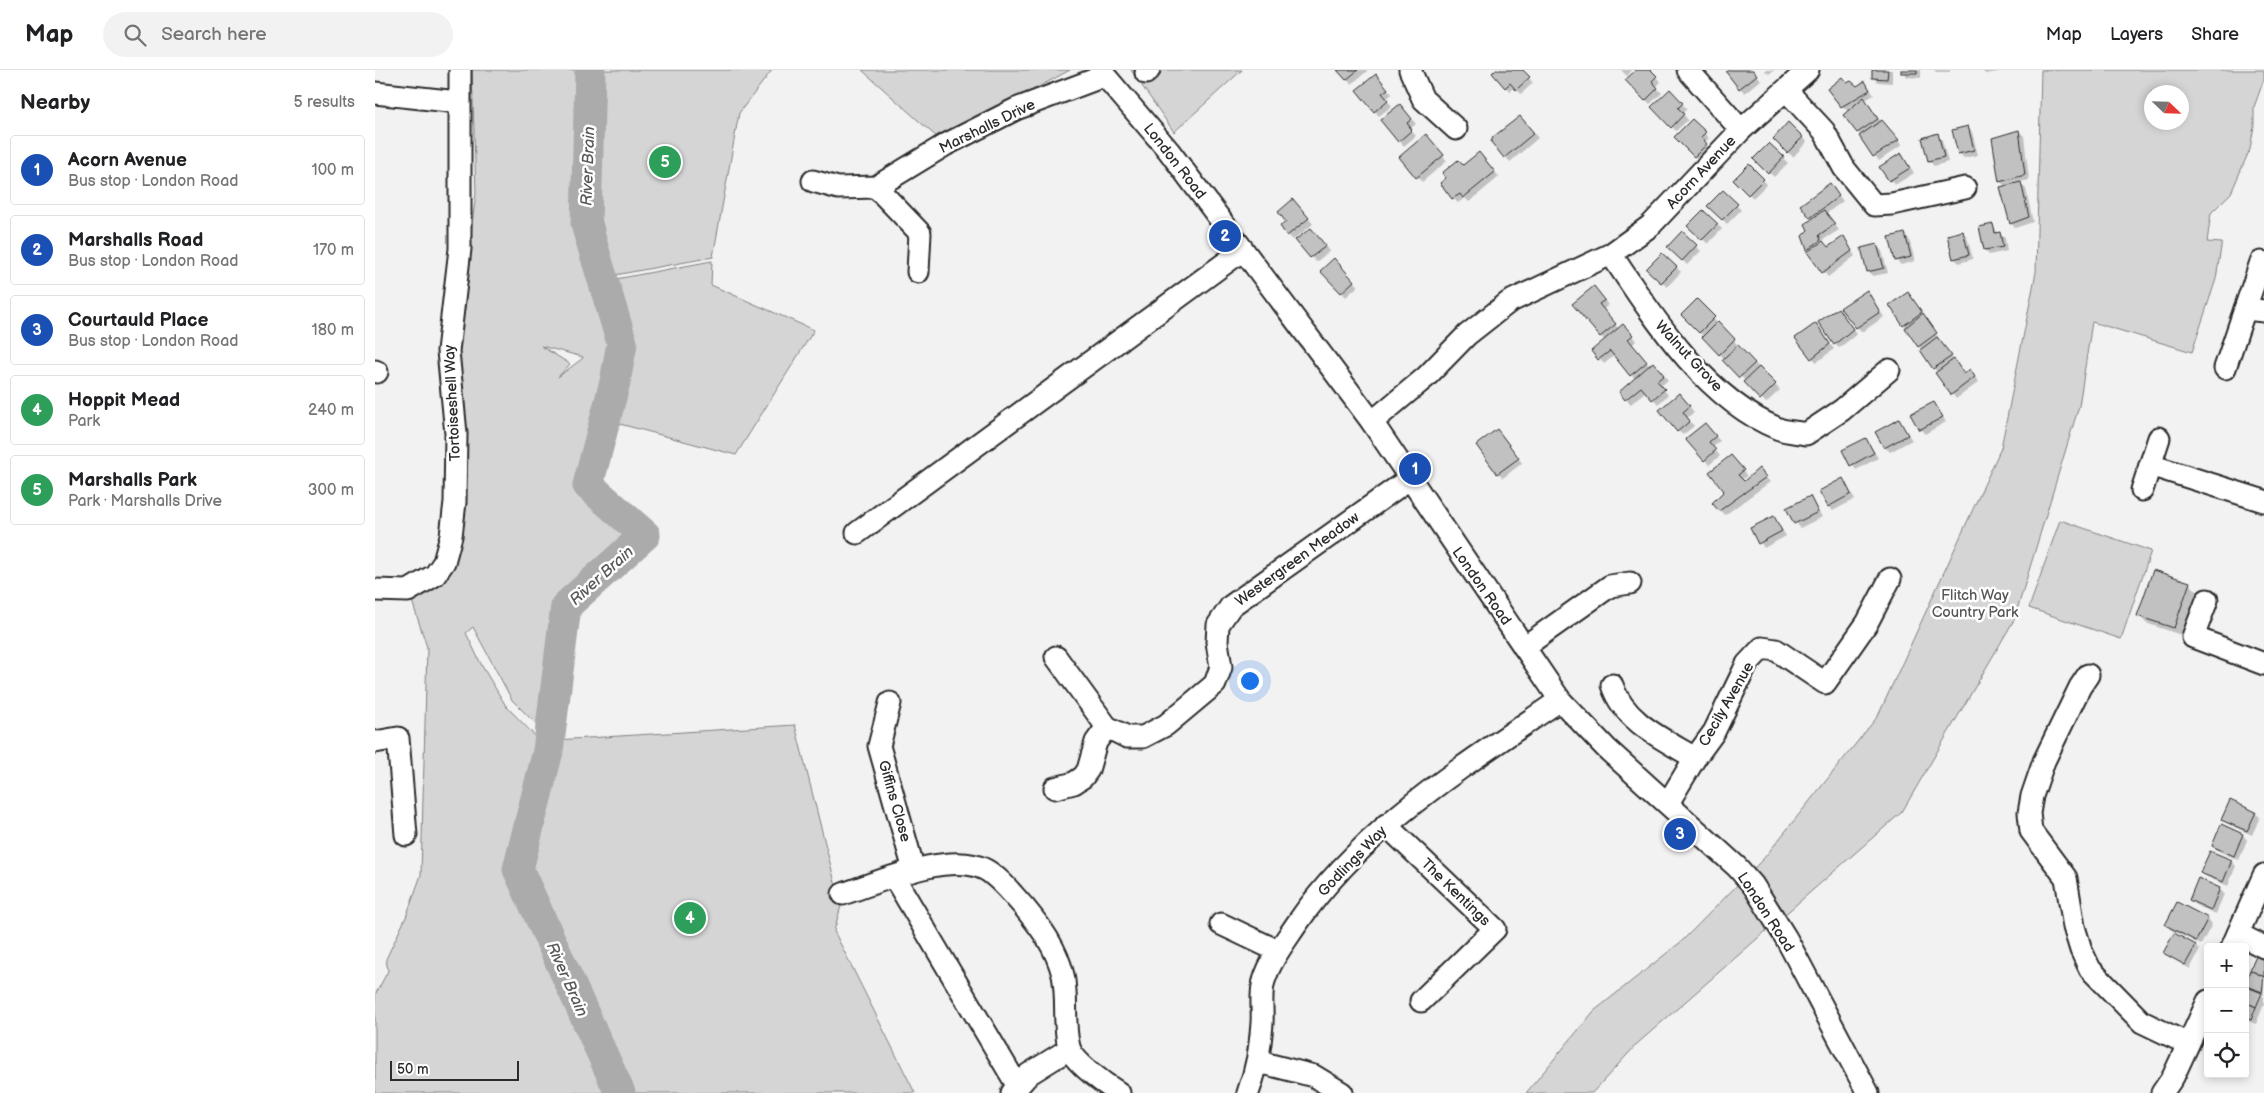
<!DOCTYPE html>
<html lang="en">
<head>
<meta charset="utf-8">
<style>
  :root { --surface:#fff; --page:#f2f2f2; --text:#202124; --muted:#757577; --line:#e0e0e0; --accent:#2563eb }
  body { margin:0; font-family:"Balsamiq Sans",sans-serif; background:var(--page); color:var(--text) }
  .controls { position:absolute; right:15px; bottom:15px; display:grid; overflow:hidden; border-radius:5px; box-shadow:0 2px 8px #0003 }
  .controls button { width:45px; height:45px; display:grid; place-items:center; padding:0; border:0; border-bottom:1px solid var(--line); background:var(--surface); color:var(--text); font:25px sans-serif }
  .compass { position:absolute; left:1769px; top:15px; width:45px; height:45px; border-radius:50%; background:var(--surface); box-shadow:0 2px 8px #0003; rotate:113deg }
  .scale { position:absolute; left:15px; bottom:12px; width:129px; box-sizing:border-box; padding-left:5px; border:2px solid #2b2b2b; border-top:0; font-size:14px; line-height:18px; white-space:nowrap; color:#2b2b2b; -webkit-text-stroke:4px #fff; paint-order:stroke }
  .you { position:absolute; left:874px; top:610px; width:18px; height:18px; margin:-12px; border:4px solid #fff; border-radius:50%; background:#1a73e8; box-shadow:0 0 0 8px #1a73e833 }
  .badge { display:grid; place-items:center; width:32px; height:32px; border-radius:50%; background:var(--accent); color:#fff; font-size:16px; font-weight:700 }
  .pin { position:absolute; translate:-50% -50%; border:2px solid #fff; box-shadow:0 1px 5px #0006 }
  .list { margin:0; padding:0; list-style:none }
  h2 { display:flex; justify-content:space-between; align-items:center; height:65px; margin:0; padding:0 20px; font-size:21px }
  h2 small { font-size:16px; font-weight:400; color:var(--muted) }
  .list li { display:grid; grid-template-columns:32px 1fr auto; gap:15px; align-items:center; box-sizing:border-box; height:70px; margin:0 10px 10px; padding:0 10px; border:1px solid var(--line); border-radius:5px }
  .list b { display:block; font-size:19px; white-space:nowrap }
  .list p { margin:0; font-size:16px; white-space:nowrap; color:var(--muted) }
  .list em { font-size:16px; font-style:normal; color:var(--muted) }
  .icon { flex:none; width:28px; height:28px; fill:none; stroke:currentColor; stroke-width:2; stroke-linecap:round; stroke-linejoin:round }
  .map { position:relative; flex:none; width:1889px; height:1023px; overflow:hidden }
  header { display:flex; align-items:center; gap:30px; box-sizing:border-box; height:70px; padding:0 25px; background:var(--surface); border-bottom:1px solid var(--line) }
  header strong { font-size:24px }
  nav { display:flex; gap:28px; margin-inline-start:auto; font-size:18px }
  .search { width:350px; height:45px; background:var(--page); display:flex; align-items:center; gap:12px; box-sizing:border-box; padding:0 18px; border-radius:28px; color:var(--muted); font-size:19px }
  main { display:flex }
  aside { flex:1; background:var(--surface) }
  .map>svg:first-child { display:block }
  .green { fill:#d5d5d5; stroke:#808080; fill-rule:evenodd }
  .shadow { fill:#0003 }
  .lines { fill:none; stroke-linecap:round; stroke-linejoin:round }
  .river { stroke:#ababab; stroke-width:31 }
  .building { fill:#c1c1c1; stroke:#2b2b2b }
  .minor-casing { stroke:#2b2b2b; stroke-width:25 }
  .minor { stroke:#fff; stroke-width:21 }
  .labels { text-anchor:middle; stroke-width:5; stroke-linejoin:round; paint-order:stroke }
  .street-label { font-size:15px; fill:#2b2b2b; stroke:#fff }
  .park-label { font-size:15px; fill:#565656; stroke:#fff }
  .water-label { font-size:16px; font-style:italic; fill:#585858; stroke:#fff }
</style>
</head>
<body>
<header>
<strong>Map</strong>
<div class="search"><svg class="icon" aria-label="search" viewBox="0 0 24 24"><circle cx="10" cy="10" r="6"/><path d="M15 15l6 6"/></svg>Search here</div>
<nav><a>Map</a><a>Layers</a><a>Share</a></nav>
</header>
<main>
<aside>
<h2>Nearby<small>5 results</small></h2>
<ul class="list">
<li><span class="badge" style="background:#1a4fb4">1</span><div><b>Acorn Avenue</b><p>Bus stop · London Road</p></div><em>100 m</em></li>
<li><span class="badge" style="background:#1a4fb4">2</span><div><b>Marshalls Road</b><p>Bus stop · London Road</p></div><em>170 m</em></li>
<li><span class="badge" style="background:#1a4fb4">3</span><div><b>Courtauld Place</b><p>Bus stop · London Road</p></div><em>180 m</em></li>
<li><span class="badge" style="background:#2e9e5b">4</span><div><b>Hoppit Mead</b><p>Park</p></div><em>240 m</em></li>
<li><span class="badge" style="background:#2e9e5b">5</span><div><b>Marshalls Park</b><p>Park · Marshalls Drive</p></div><em>300 m</em></li>
</ul>
</aside>
<div class="map">
<svg width="1889" height="1023" viewBox="0 0 1889 1023">
  <rect width="100%" height="100%" fill="#f2f2f2"/>
  <filter id="ink" filterUnits="userSpaceOnUse"><feTurbulence type="fractalNoise" baseFrequency=".02" numOctaves="2"/><feDisplacementMap in="SourceGraphic" scale="10" xChannelSelector="R" yChannelSelector="G"/><feConvolveMatrix kernelMatrix="1 2 1 2 8 2 1 2 1" color-interpolation-filters="sRGB"/></filter>
  <g filter="url(#ink)">
    <g class="green">
      <path d="M97,0H206L204,157L222,216L241,209L337,191L336,215L439,260L361,385L226,349L210,418L263,464L185,536L170,663L137,630L98,557L91,563L107,596L131,636L168,674L137,798L239,1023H0V925L13,901L11,889L31,847L46,805L52,577L37,531L66,508L86,361L83,266L101,123ZM166,276L208,287V288L183,307L195,294Z"/>
      <polygon points="228,0 397,0 364,43 338,187 240,205 224,141"/>
      <polygon points="487,0 695,0 565,70"/>
      <polygon points="756,0 867,0 799,62"/>
      <path d="M1666,0H1889V9L1879,37V56L1875,79L1856,123L1836,143L1832,172L1847,173L1846,177L1841,209L1817,282L1717,252L1704,336L1639,550L1527,742L1263,973L1217,1023H1151L1219,941L1307,871L1389,788L1503,646L1626,378L1661,202ZM1776,22H1806V52H1776Z"/>
      <polygon points="1685,450 1776,481 1746,569 1654,538"/>
      <polygon points="420,655 466,836 459,861 540,1023 259,1023 143,799 181,670"/>
    </g>
    <g class="shadow">
      <polygon points="964,0 992,0 992,1 977,14"/>
      <polygon points="1122,0 1147,0 1158,13 1146,24 1140,17 1135,21 1130,17"/>
      <polygon points="1246,0 1257,0 1252,6"/>
      <polygon points="1262,0 1274,0 1286,12 1281,17 1287,23 1275,34 1252,10"/>
      <polygon points="1356,0 1378,0 1386,10 1370,23 1365,18"/>
      <polygon points="1389,0 1399,0 1394,4"/>
      <polygon points="1498,0 1517,0 1517,13 1503,12 1498,8"/>
      <polygon points="1528,0 1546,0 1546,8 1532,7"/>
      <polygon points="1559,0 1575,0 1575,2 1561,2"/>
      <polygon points="1594,0 1623,0 1623,2 1610,4 1607,0"/>
      <polygon points="1005,10 1017,24 1011,29 1017,36 1004,46 1000,41"/>
      <polygon points="1490,12 1499,25 1490,30 1506,52 1527,75 1504,91 1483,62 1473,42 1453,19 1473,15 1482,18"/>
      <polygon points="1295,21 1312,39 1307,43 1313,50 1301,61 1278,37"/>
      <polygon points="1029,40 1041,54 1035,59 1041,66 1029,76 1007,50"/>
      <polygon points="1317,50 1334,68 1329,73 1336,79 1324,91 1301,67"/>
      <polygon points="1150,52 1163,68 1135,92 1117,71"/>
      <polygon points="1413,54 1432,72 1418,87 1399,69"/>
      <polygon points="1593,57 1597,62 1603,85 1589,88 1584,83"/>
      <polygon points="1644,61 1649,66 1654,110 1645,112 1651,119 1658,152 1640,158 1636,153 1631,117 1625,111"/>
      <polygon points="1562,65 1567,70 1573,92 1559,96 1554,91 1548,68"/>
      <polygon points="1055,71 1072,91 1047,112 1025,87"/>
      <polygon points="1394,75 1413,93 1399,107 1380,89"/>
      <polygon points="1525,84 1539,103 1520,115 1506,97"/>
      <polygon points="1109,88 1124,107 1094,132 1090,128 1083,133 1078,128 1088,96"/>
      <polygon points="1374,96 1392,114 1378,128 1360,110"/>
      <polygon points="1455,115 1468,131 1451,144 1464,160 1448,170 1453,178 1469,168 1480,186 1453,207 1434,182 1436,181 1433,179 1434,161 1438,150 1427,135"/>
      <polygon points="1348,122 1366,140 1352,154 1334,136"/>
      <polygon points="923,135 938,154 918,170 913,165 912,152"/>
      <polygon points="1328,141 1347,159 1333,174 1314,156"/>
      <polygon points="1618,156 1623,163 1630,168 1632,181 1614,185 1610,180"/>
      <polygon points="1307,162 1326,181 1312,195 1294,177"/>
      <polygon points="1587,162 1592,167 1598,189 1584,193 1579,188"/>
      <polygon points="940,164 955,181 941,192 922,170"/>
      <polygon points="1530,164 1534,169 1540,191 1526,195 1521,190"/>
      <polygon points="1502,176 1507,181 1513,203 1498,206 1493,202 1488,179"/>
      <polygon points="1287,184 1306,202 1292,217 1273,199"/>
      <polygon points="963,195 983,216 971,227 947,201"/>
      <polygon points="1492,221 1509,247 1487,262 1482,257"/>
      <polygon points="1223,222 1233,235 1228,240 1244,259 1253,260 1261,271 1257,275 1275,297 1283,298 1293,310 1286,316 1293,325 1283,334 1271,321 1256,334 1251,329 1260,309 1240,285 1229,294 1218,281 1230,271 1226,266"/>
      <polygon points="1533,223 1589,305 1595,301 1604,312 1581,329 1529,255"/>
      <polygon points="1322,231 1405,320 1391,333 1308,245"/>
      <polygon points="1463,240 1482,264 1464,278 1460,274"/>
      <polygon points="1441,255 1459,279 1442,292 1437,288"/>
      <polygon points="1308,329 1319,342 1312,348 1319,356 1308,365 1303,361"/>
      <polygon points="1559,333 1571,352 1550,364 1545,359"/>
      <polygon points="1524,351 1537,370 1515,382 1510,377"/>
      <polygon points="1334,359 1345,371 1338,377 1345,386 1334,395 1330,390"/>
      <polygon points="1127,365 1147,393 1128,408 1123,403"/>
      <polygon points="1491,369 1503,388 1481,400 1469,381"/>
      <polygon points="1360,392 1372,406 1366,410 1369,412 1389,405 1395,412 1350,445 1345,440"/>
      <polygon points="1468,410 1480,429 1458,441 1454,436"/>
      <polygon points="1435,427 1447,447 1425,458 1412,439"/>
      <polygon points="1399,447 1411,466 1389,478 1377,459"/>
      <polygon points="1814,513 1822,521 1806,565 1771,553 1764,545"/>
      <polygon points="1880,743 1885,747 1877,765 1853,754 1848,750"/>
      <polygon points="1868,765 1872,770 1864,790 1843,781 1838,776"/>
      <polygon points="1856,791 1861,796 1853,816 1832,807 1827,802"/>
      <polygon points="1824,810 1845,819 1849,824 1841,844 1820,835 1815,830"/>
      <polygon points="1802,834 1832,849 1837,854 1826,875 1796,860 1791,855"/>
      <polygon points="1820,876 1825,880 1815,899 1789,883"/>
      <polygon points="1881,888 1889,891 1889,925 1885,923 1889,927 1889,934 1881,954 1870,950 1870,918 1876,920 1870,914"/>
    </g>
    <g class="lines">
      <polyline class="river" points="215,0 211,154 247,273 240,312 213,415 270,465 191,536 173,681 143,799 245,1023"/>
    </g>
    <g class="building">
      <polygon points="962,0 983,0 971,10"/>
      <polygon points="1120,0 1148,0 1155,7 1141,20 1135,13 1130,18 1117,3"/>
      <polygon points="1261,0 1276,0 1282,6 1277,11 1283,18 1270,31 1250,10"/>
      <polygon points="1354,0 1378,0 1382,5 1364,19 1351,2"/>
      <polygon points="1497,0 1513,0 1512,9 1497,8"/>
      <rect x="1526" y="0" width="16" height="3"/>
      <polygon points="1001,4 1013,19 1007,23 1013,30 999,42 981,20"/>
      <polygon points="1467,7 1472,13 1476,11 1482,16 1490,11 1495,20 1466,37 1452,19"/>
      <polygon points="1295,19 1308,33 1303,38 1309,44 1296,58 1276,37"/>
      <polygon points="1489,27 1503,49 1482,63 1468,45"/>
      <polygon points="1025,34 1037,49 1032,53 1037,60 1023,72 1005,50"/>
      <polygon points="1145,46 1159,63 1129,88 1116,72 1118,67"/>
      <polygon points="1317,49 1331,62 1326,67 1332,74 1319,87 1299,67"/>
      <polygon points="1507,50 1524,70 1498,87 1484,66"/>
      <polygon points="1413,52 1428,67 1412,83 1398,69"/>
      <polygon points="1593,56 1599,80 1583,84 1577,60"/>
      <polygon points="1644,60 1650,105 1624,112 1617,68"/>
      <polygon points="1563,63 1569,87 1553,91 1547,68"/>
      <polygon points="1051,64 1069,85 1041,108 1024,87"/>
      <polygon points="1394,73 1409,87 1393,104 1378,89"/>
      <polygon points="1104,82 1120,102 1088,128 1085,124 1077,129 1065,113 1071,108 1067,103 1083,90 1088,95"/>
      <polygon points="1526,83 1535,98 1514,111 1504,97"/>
      <polygon points="1374,94 1389,109 1373,125 1358,110"/>
      <polygon points="1646,112 1654,147 1635,154 1625,117"/>
      <polygon points="1455,113 1464,126 1435,148 1425,135"/>
      <polygon points="1348,120 1363,134 1347,150 1332,136"/>
      <polygon points="918,129 934,148 912,166 905,156 911,152 903,142"/>
      <polygon points="1328,140 1343,154 1327,170 1312,156"/>
      <polygon points="1449,140 1460,154 1444,165 1446,170 1432,180 1427,166 1433,160 1430,154"/>
      <polygon points="1618,154 1620,163 1625,162 1628,177 1609,180 1604,157"/>
      <polygon points="936,158 951,176 935,188 920,170"/>
      <polygon points="1307,161 1322,175 1307,191 1292,177"/>
      <polygon points="1588,161 1594,185 1578,189 1572,165"/>
      <polygon points="1530,163 1536,187 1520,191 1514,167"/>
      <polygon points="1469,166 1477,181 1447,203 1432,182 1448,171 1453,177"/>
      <polygon points="1502,174 1509,198 1492,202 1486,178"/>
      <polygon points="1287,183 1302,197 1286,213 1271,199"/>
      <polygon points="959,188 979,211 966,223 945,201"/>
      <polygon points="1219,216 1230,230 1224,234 1241,254 1225,267 1197,234"/>
      <polygon points="1492,220 1505,242 1481,258 1465,238"/>
      <polygon points="1533,222 1547,242 1528,256 1514,235"/>
      <polygon points="1322,229 1340,247 1324,263 1306,245"/>
      <polygon points="1463,238 1478,259 1459,275 1443,252"/>
      <polygon points="1548,243 1562,263 1543,277 1530,258"/>
      <polygon points="1343,251 1360,269 1344,285 1327,267"/>
      <polygon points="1441,253 1455,274 1436,289 1420,268"/>
      <polygon points="1248,254 1258,265 1253,269 1272,292 1255,306 1235,281 1223,290 1216,281"/>
      <polygon points="1562,267 1577,286 1558,299 1545,280"/>
      <polygon points="1363,275 1380,293 1364,308 1347,290"/>
      <polygon points="1579,289 1589,304 1595,299 1600,307 1576,325 1560,303"/>
      <polygon points="1278,292 1289,305 1282,311 1290,319 1277,330 1266,317 1250,330 1244,322"/>
      <polygon points="1384,297 1401,314 1385,330 1368,312"/>
      <polygon points="1304,323 1315,336 1308,342 1315,351 1302,362 1284,340"/>
      <polygon points="1559,332 1568,347 1544,360 1535,344"/>
      <polygon points="1524,349 1533,365 1509,378 1500,362"/>
      <polygon points="1330,353 1341,366 1334,372 1341,380 1329,391 1310,369"/>
      <polygon points="1122,359 1144,388 1122,404 1101,375"/>
      <polygon points="1491,368 1499,383 1475,396 1467,380"/>
      <polygon points="1356,385 1369,400 1363,405 1369,411 1384,398 1391,407 1344,441 1337,433 1349,421 1334,402"/>
      <polygon points="1468,408 1476,424 1453,437 1444,421"/>
      <polygon points="1435,426 1443,442 1419,454 1411,438"/>
      <polygon points="1399,446 1407,461 1383,474 1375,458"/>
      <polygon points="1778,500 1815,512 1799,558 1762,546"/>
      <polygon points="1855,730 1881,742 1872,761 1846,750"/>
      <polygon points="1846,754 1868,764 1859,786 1837,776"/>
      <polygon points="1835,781 1857,790 1848,812 1825,803"/>
      <polygon points="1823,808 1845,818 1836,840 1814,830"/>
      <polygon points="1802,832 1833,848 1821,871 1790,855"/>
      <polygon points="1799,863 1821,875 1810,895 1788,883"/>
      <polygon points="1881,886 1889,890 1889,907 1875,900"/>
      <polygon points="1875,900 1889,907 1887,922 1870,915"/>
      <polygon points="1870,916 1887,923 1881,937 1870,932"/>
      <polygon points="1870,932 1881,937 1876,950 1870,948"/>
    </g>
    <g class="lines">
      <g class="minor-casing">
        <g id="minor">
          <polyline points="725,0 794,81 997,352 1185,630 1232,679 1362,797 1378,815 1411,868 1493,1023"/>
          <polyline points="1035,0 1048,29 1081,59"/>
          <polyline points="1313,0 1366,60"/>
          <polyline points="771,3 774,0"/>
          <polyline points="1411,20 1449,61 1469,98 1499,135 1517,134 1590,118"/>
          <polyline points="0,23 83,32"/>
          <polyline points="438,111 463,118 501,117 570,75 641,39 729,6"/>
          <polyline points="501,117 545,163 543,202"/>
          <path d="M1236,184C1278,247 1331,330 1404,359C1412,362 1422,362 1431,364L1467,340L1514,300"/>
          <polyline points="1886,192 1870,239 1889,241"/>
          <polyline points="1850,298 1870,239"/>
          <polyline points="0,301 2,302"/>
          <polyline points="997,352 1051,307 1092,265 1134,232 1236,184 1275,156 1366,60 1433,0"/>
          <polyline points="1775,395 1889,431"/>
          <polyline points="1767,420 1784,368"/>
          <polyline points="482,463 868,180"/>
          <polyline points="0,520 33,521 60,505 69,492 76,466 80,432 81,364 73,281 85,179 85,0"/>
          <polyline points="1832,530 1818,567 1889,594"/>
          <polyline points="1149,577 1235,516 1255,513"/>
          <polyline points="681,587 732,657 752,667 768,667 791,655 840,614 846,597 842,572 843,555 856,536 1034,409"/>
          <polyline points="1713,605 1705,617 1669,691 1657,726 1654,743 1656,761 1691,808 1699,857 1706,880 1715,899 1767,952 1813,974"/>
          <path d="M1237,615C1249,652 1288,669 1320,688"/>
          <polyline points="515,633 504,676 539,800"/>
          <polyline points="0,672 23,668 31,765"/>
          <polyline points="680,718 699,713 708,707 713,700 721,672 732,657"/>
          <polyline points="1293,733 1320,688 1339,662 1372,594 1387,578 1401,580 1450,613 1492,553 1515,509"/>
          <polyline points="1011,755 1120,859 1046,931"/>
          <polyline points="519,807 642,1015"/>
          <path d="M468,824C504,812 576,780 611,800C625,808 638,825 649,837C667,859 681,877 688,905C693,928 688,955 694,977C698,992 731,1015 744,1023"/>
          <polyline points="846,854 903,881"/>
          <polyline points="1863,864 1889,877"/>
          <polyline points="1857,877 1889,805"/>
          <polyline points="884,992 939,1006 967,1023"/>
          <polyline points="637,1023 654,1004 694,979"/>
          <path d="M873,1023C882,998 885,979 887,953C888,940 885,923 889,911C895,891 909,873 921,855C987,758 1089,696 1185,630"/>
          <polyline points="1787,1023 1798,1007 1833,931"/>
        </g>
      </g>
      <use href="#minor" class="minor"/>
    </g>
  </g>
  <g class="labels">
    <g class="street-label">
      <text transform="translate(612 56) rotate(-26)" y="5">Marshalls Drive</text>
      <text transform="translate(800 91) rotate(52)" y="5">London Road</text>
      <text transform="translate(1326 102) rotate(-47)" y="5">Acorn Avenue</text>
      <text transform="translate(1314 286) rotate(47)" y="5">Walnut Grove</text>
      <text transform="translate(77 333) rotate(-93)" y="5">Tortoiseshell Way</text>
      <text transform="translate(922 489) rotate(-36)" y="5">Westergreen Meadow</text>
      <text transform="translate(1107 516) rotate(55)" y="5">London Road</text>
      <text transform="translate(1351 634) rotate(-60)" y="5">Cecily Avenue</text>
      <text transform="translate(520 731) rotate(74)" y="5">Giffins Close</text>
      <text transform="translate(977 791) rotate(-46)" y="5">Godlings Way</text>
      <text transform="translate(1081 822) rotate(44)" y="5">The Kentings</text>
      <text transform="translate(1391 842) rotate(57)" y="5">London Road</text>
    </g>
    <g class="park-label">
      <text x="1600" y="530">Flitch Way<tspan x="1600" dy="17">Country Park</tspan></text>
    </g>
    <g class="water-label">
      <text transform="translate(212 96) rotate(-88)" y="6">River Brain</text>
      <text transform="translate(226 505) rotate(-42)" y="6">River Brain</text>
      <text transform="translate(193 909) rotate(66)" y="6">River Brain</text>
    </g>
  </g>
</svg>
<div class="controls">
<button>+</button>
<button>−</button>
<button><svg class="icon" aria-label="locate" viewBox="0 0 24 24"><circle cx="12" cy="12" r="6"/><path d="M12 2v4M12 18v4M2 12h4M18 12h4"/></svg></button>
</div>
<svg class="compass" viewBox="-18 -18 36 36"><path d="M0-13l5 13h-10z" fill="#e53935"/><path d="M0 13l5-13h-10z" fill="#757577"/></svg>
<div class="scale">50 m</div>
<div class="you"></div>
<div class="pin badge" style="left:1040px;top:399px;background:#1a4fb4">1</div>
<div class="pin badge" style="left:850px;top:166px;background:#1a4fb4">2</div>
<div class="pin badge" style="left:1305px;top:764px;background:#1a4fb4">3</div>
<div class="pin badge" style="left:315px;top:848px;background:#2e9e5b">4</div>
<div class="pin badge" style="left:290px;top:92px;background:#2e9e5b">5</div>
</div>
</main>
</body>
</html>
